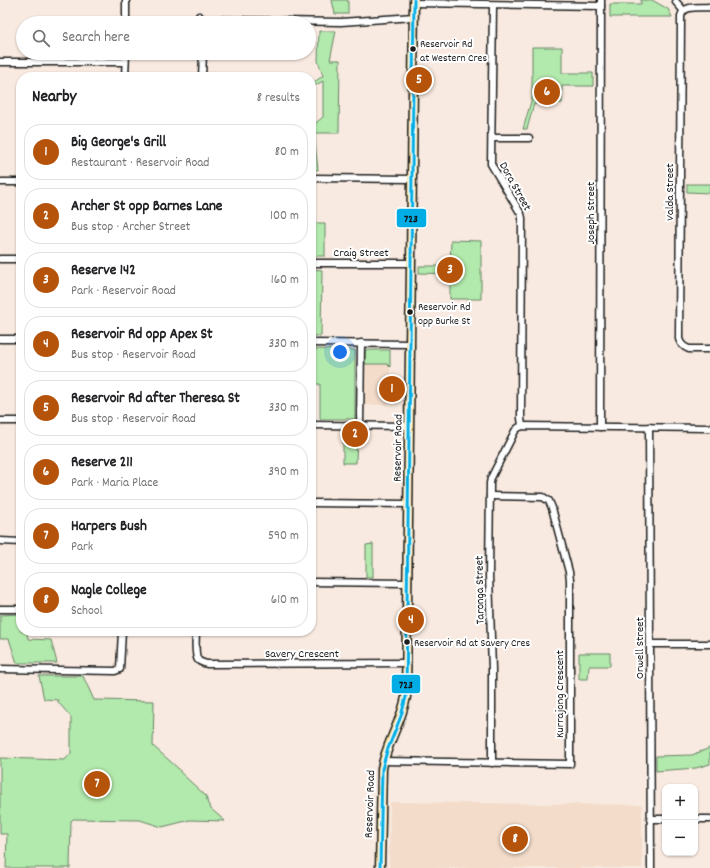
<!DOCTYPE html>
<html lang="en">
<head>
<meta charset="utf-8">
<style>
  :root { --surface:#fff; --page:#f6f6f6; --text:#202124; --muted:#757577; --line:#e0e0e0; --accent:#b45309 }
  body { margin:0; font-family:Dekko,sans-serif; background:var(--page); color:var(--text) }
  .controls { position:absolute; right:12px; bottom:12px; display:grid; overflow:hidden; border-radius:8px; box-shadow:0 1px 3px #0004 }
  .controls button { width:36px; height:36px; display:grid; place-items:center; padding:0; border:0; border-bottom:1px solid var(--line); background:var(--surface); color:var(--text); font:20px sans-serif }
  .you { position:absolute; left:340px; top:352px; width:14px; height:14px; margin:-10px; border:3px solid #fff; border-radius:50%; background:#1a73e8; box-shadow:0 0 0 6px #1a73e833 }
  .badge { display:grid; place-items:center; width:26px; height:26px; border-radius:50%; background:var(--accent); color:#fff; font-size:13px; font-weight:700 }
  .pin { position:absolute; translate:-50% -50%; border:2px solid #fff; box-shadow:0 1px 4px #0006 }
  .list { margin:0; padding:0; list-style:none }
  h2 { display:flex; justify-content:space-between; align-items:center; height:52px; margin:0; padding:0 16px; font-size:17px }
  h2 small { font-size:13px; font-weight:400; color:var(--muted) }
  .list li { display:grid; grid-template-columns:26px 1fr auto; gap:12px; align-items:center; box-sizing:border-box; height:56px; margin:0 8px 8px; padding:0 8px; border:1px solid var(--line); border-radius:16px }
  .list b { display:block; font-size:15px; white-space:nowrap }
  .list p { margin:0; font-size:13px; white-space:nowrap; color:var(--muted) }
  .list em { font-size:13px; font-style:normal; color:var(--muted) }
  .icon { flex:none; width:22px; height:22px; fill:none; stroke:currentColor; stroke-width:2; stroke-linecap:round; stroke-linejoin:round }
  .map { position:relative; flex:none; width:710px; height:868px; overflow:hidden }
  .search { position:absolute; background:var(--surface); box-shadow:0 1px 3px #0004; left:16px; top:16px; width:300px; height:44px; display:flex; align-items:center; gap:10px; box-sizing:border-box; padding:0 14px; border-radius:22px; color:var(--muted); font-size:15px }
  .panel { position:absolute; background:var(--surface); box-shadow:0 1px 3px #0004; left:16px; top:72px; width:300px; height:564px; border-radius:16px }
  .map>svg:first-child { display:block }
  .built { fill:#f3dcca }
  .green { fill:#b2e9ac; stroke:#678264 }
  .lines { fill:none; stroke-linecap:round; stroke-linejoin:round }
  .minor-casing { stroke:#1c1c1c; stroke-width:9 }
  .major-casing { stroke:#1c1c1c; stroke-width:11 }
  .minor { stroke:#fff; stroke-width:6 }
  .major { stroke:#fadf96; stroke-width:8 }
  .bus-1-casing { stroke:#fff; stroke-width:6 }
  .bus-1 { stroke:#01ade4; stroke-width:3 }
  .bus-dot { fill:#1c1c1c; stroke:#fff; stroke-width:1.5 }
  .labels { text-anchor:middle; stroke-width:4; stroke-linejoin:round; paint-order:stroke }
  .bus-label { font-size:11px; fill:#1c1c1c; stroke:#fff; text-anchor:start }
  .street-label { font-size:12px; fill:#1c1c1c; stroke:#fff }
  .line-badge { stroke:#fff; stroke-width:1.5 }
  .pale-badge-label { font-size:11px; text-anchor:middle; font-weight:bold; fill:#111 }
</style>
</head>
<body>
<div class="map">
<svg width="710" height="868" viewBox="0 0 710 868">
  <rect width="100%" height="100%" fill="#f8eae0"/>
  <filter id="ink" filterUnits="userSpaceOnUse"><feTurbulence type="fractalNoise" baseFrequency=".025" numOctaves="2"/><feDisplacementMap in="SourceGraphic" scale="8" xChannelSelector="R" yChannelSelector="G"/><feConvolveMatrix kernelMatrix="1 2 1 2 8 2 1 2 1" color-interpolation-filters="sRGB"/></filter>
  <g filter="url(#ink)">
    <g class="built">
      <polygon points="365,364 387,364 390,367 390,403 387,405 364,405"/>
      <polygon points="390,802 642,805 642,868 389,868"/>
    </g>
    <g class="green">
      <polygon points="332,0 348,0 348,14 335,14"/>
      <polygon points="641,0 652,0 668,9 672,17 610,17 610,4 641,4"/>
      <polygon points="319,31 336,31 330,60 340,60 339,133 314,133 318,170 311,170 311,127 323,117 323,81 311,88 311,84 323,76 318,61"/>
      <polygon points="532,47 562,47 562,73 593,73 593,86 562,86 562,103 534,104 527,129 523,129 532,98"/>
      <polygon points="687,184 710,184 710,193 687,192"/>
      <polygon points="311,187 313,187 313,223 325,223 325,256 311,256"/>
      <polygon points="451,240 481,241 481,299 450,299 450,274 419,273 419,266 450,266"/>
      <polygon points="311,269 322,270 321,336 311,336"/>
      <polygon points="311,349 355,350 355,419 320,419 320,384 311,384"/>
      <polygon points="365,350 390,350 390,367 387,364 365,364"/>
      <polygon points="343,432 357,432 356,463 343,463"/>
      <polygon points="373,544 373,577 366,577 366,545"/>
      <polygon points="21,614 21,631 27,631 28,639 51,640 57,663 17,663 9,639 0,639 0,615"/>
      <polygon points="579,653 610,653 610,666 589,666 588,679 579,679"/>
      <polygon points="39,676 83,676 94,700 154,701 153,746 180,770 180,772 206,796 208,804 211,809 225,821 190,820 162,827 140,820 73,819 71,821 70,868 6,868 7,834 0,834 0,758 65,760 71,753 71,717 58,702 58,700 44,699"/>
      <polygon points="710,748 710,764 696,768 656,771 656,756 692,755"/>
    </g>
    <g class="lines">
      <g class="minor-casing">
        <g id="minor">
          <polyline points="676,2 683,10"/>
          <polyline points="414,3 601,6"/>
          <polyline points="493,5 491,164 521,214 522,218 521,418 522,426"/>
          <path d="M710,7C700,8 684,4 681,16L679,339C681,345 684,347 689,349H710"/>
          <polyline points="199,16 206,23"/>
          <polyline points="126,23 126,0"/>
          <polyline points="211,23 215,21 221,20 341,22 414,17"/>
          <polyline points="0,62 125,62"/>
          <polyline points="125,77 126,53"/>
          <polyline points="202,77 203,53"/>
          <polyline points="492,138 529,138"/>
          <polyline points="311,178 412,179"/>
          <polyline points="0,182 21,182"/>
          <polyline points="0,259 21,259"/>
          <polyline points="311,263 411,263"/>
          <polyline points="0,339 21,339"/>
          <polyline points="311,343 410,344"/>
          <polyline points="0,421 21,421"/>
          <polyline points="311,425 409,426"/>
          <polyline points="360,426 361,343"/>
          <polyline points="600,427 601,0"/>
          <polyline points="649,427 651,868"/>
          <polyline points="311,503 408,504"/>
          <polyline points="0,541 21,542"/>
          <polyline points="311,582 407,583"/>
          <polyline points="0,609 21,609"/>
          <path d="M196,631C196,639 194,654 198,660C201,663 204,663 207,664L406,663"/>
          <polyline points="650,644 710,644"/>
          <polyline points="0,669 115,671 120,669 122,631"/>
          <polyline points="383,761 570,764 570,580 569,572 552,508 549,501 543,497 490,496"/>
          <polyline points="492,763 492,670 489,575 490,483 491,478 515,431 518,428 522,426 710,428"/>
          <polyline points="650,819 665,819"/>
          <polyline points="695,819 710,819"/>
        </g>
      </g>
      <g class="major-casing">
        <path id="major" d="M380,868L382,769C386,743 401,724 406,697L414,0"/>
      </g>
      <use href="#minor" class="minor"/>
      <use href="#major" class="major"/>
      <g class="bus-1-casing">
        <polyline id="bus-1" points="380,868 382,769 387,751 401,716 406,697 414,0"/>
      </g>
      <use href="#bus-1" class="bus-1"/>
    </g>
  </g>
  <g class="bus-dot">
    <circle cx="413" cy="49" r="3.5"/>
    <circle cx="410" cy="312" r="3.5"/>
    <circle cx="407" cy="642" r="3.5"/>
  </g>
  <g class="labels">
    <g class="bus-label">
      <text x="420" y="47">Reservoir Rd<tspan x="420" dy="14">at Western Cres</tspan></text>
      <text x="418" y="310">Reservoir Rd<tspan x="418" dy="14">opp Burke St</tspan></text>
      <text x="414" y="646">Reservoir Rd at Savery Cres</text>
    </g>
    <g class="street-label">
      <text transform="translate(516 186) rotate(61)" y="4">Dora Street</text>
      <text transform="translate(669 192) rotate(-90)" y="4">Valda Street</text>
      <text transform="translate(590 213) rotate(-90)" y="4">Joseph Street</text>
      <text x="361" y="256">Craig Street</text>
      <text transform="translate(397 448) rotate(-89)" y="4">Reservoir Road</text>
      <text transform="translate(479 590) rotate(-91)" y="4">Taronga Street</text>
      <text transform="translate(639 648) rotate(-90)" y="4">Orwell Street</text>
      <text x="302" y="657">Savery Crescent</text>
      <text transform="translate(559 694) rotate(-90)" y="4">Kurrajong Crescent</text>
      <text transform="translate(369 804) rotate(-88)" y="4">Reservoir Road</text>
    </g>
  </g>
  <g class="line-badge">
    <rect x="396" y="208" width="31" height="20" rx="4" fill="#01ade4"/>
    <rect x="391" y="674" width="30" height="20" rx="4" fill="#01ade4"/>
  </g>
  <g class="pale-badge-label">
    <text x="411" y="222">723</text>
    <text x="406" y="688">723</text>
  </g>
</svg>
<div class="controls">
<button>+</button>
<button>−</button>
</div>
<div class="you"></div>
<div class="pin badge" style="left:392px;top:389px">1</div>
<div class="pin badge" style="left:355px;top:434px">2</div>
<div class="pin badge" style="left:450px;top:270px">3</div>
<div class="pin badge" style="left:411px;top:620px">4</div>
<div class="pin badge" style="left:419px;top:80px">5</div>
<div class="pin badge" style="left:547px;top:92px">6</div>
<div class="pin badge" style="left:97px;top:784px">7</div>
<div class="pin badge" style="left:515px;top:839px">8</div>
<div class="search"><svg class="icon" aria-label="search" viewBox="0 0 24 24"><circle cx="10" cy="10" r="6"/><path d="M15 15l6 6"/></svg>Search here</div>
<section class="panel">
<h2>Nearby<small>8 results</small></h2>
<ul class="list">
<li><span class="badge">1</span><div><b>Big George's Grill</b><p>Restaurant · Reservoir Road</p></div><em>80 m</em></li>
<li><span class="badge">2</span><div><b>Archer St opp Barnes Lane</b><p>Bus stop · Archer Street</p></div><em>100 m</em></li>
<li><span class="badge">3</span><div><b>Reserve 142</b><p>Park · Reservoir Road</p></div><em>160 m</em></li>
<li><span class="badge">4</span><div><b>Reservoir Rd opp Apex St</b><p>Bus stop · Reservoir Road</p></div><em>330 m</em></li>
<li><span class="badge">5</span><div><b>Reservoir Rd after Theresa St</b><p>Bus stop · Reservoir Road</p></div><em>330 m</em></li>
<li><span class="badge">6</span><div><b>Reserve 211</b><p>Park · Maria Place</p></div><em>390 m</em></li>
<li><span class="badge">7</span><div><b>Harpers Bush</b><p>Park</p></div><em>590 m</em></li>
<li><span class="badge">8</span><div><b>Nagle College</b><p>School</p></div><em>610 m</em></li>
</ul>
</section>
</div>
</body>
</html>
